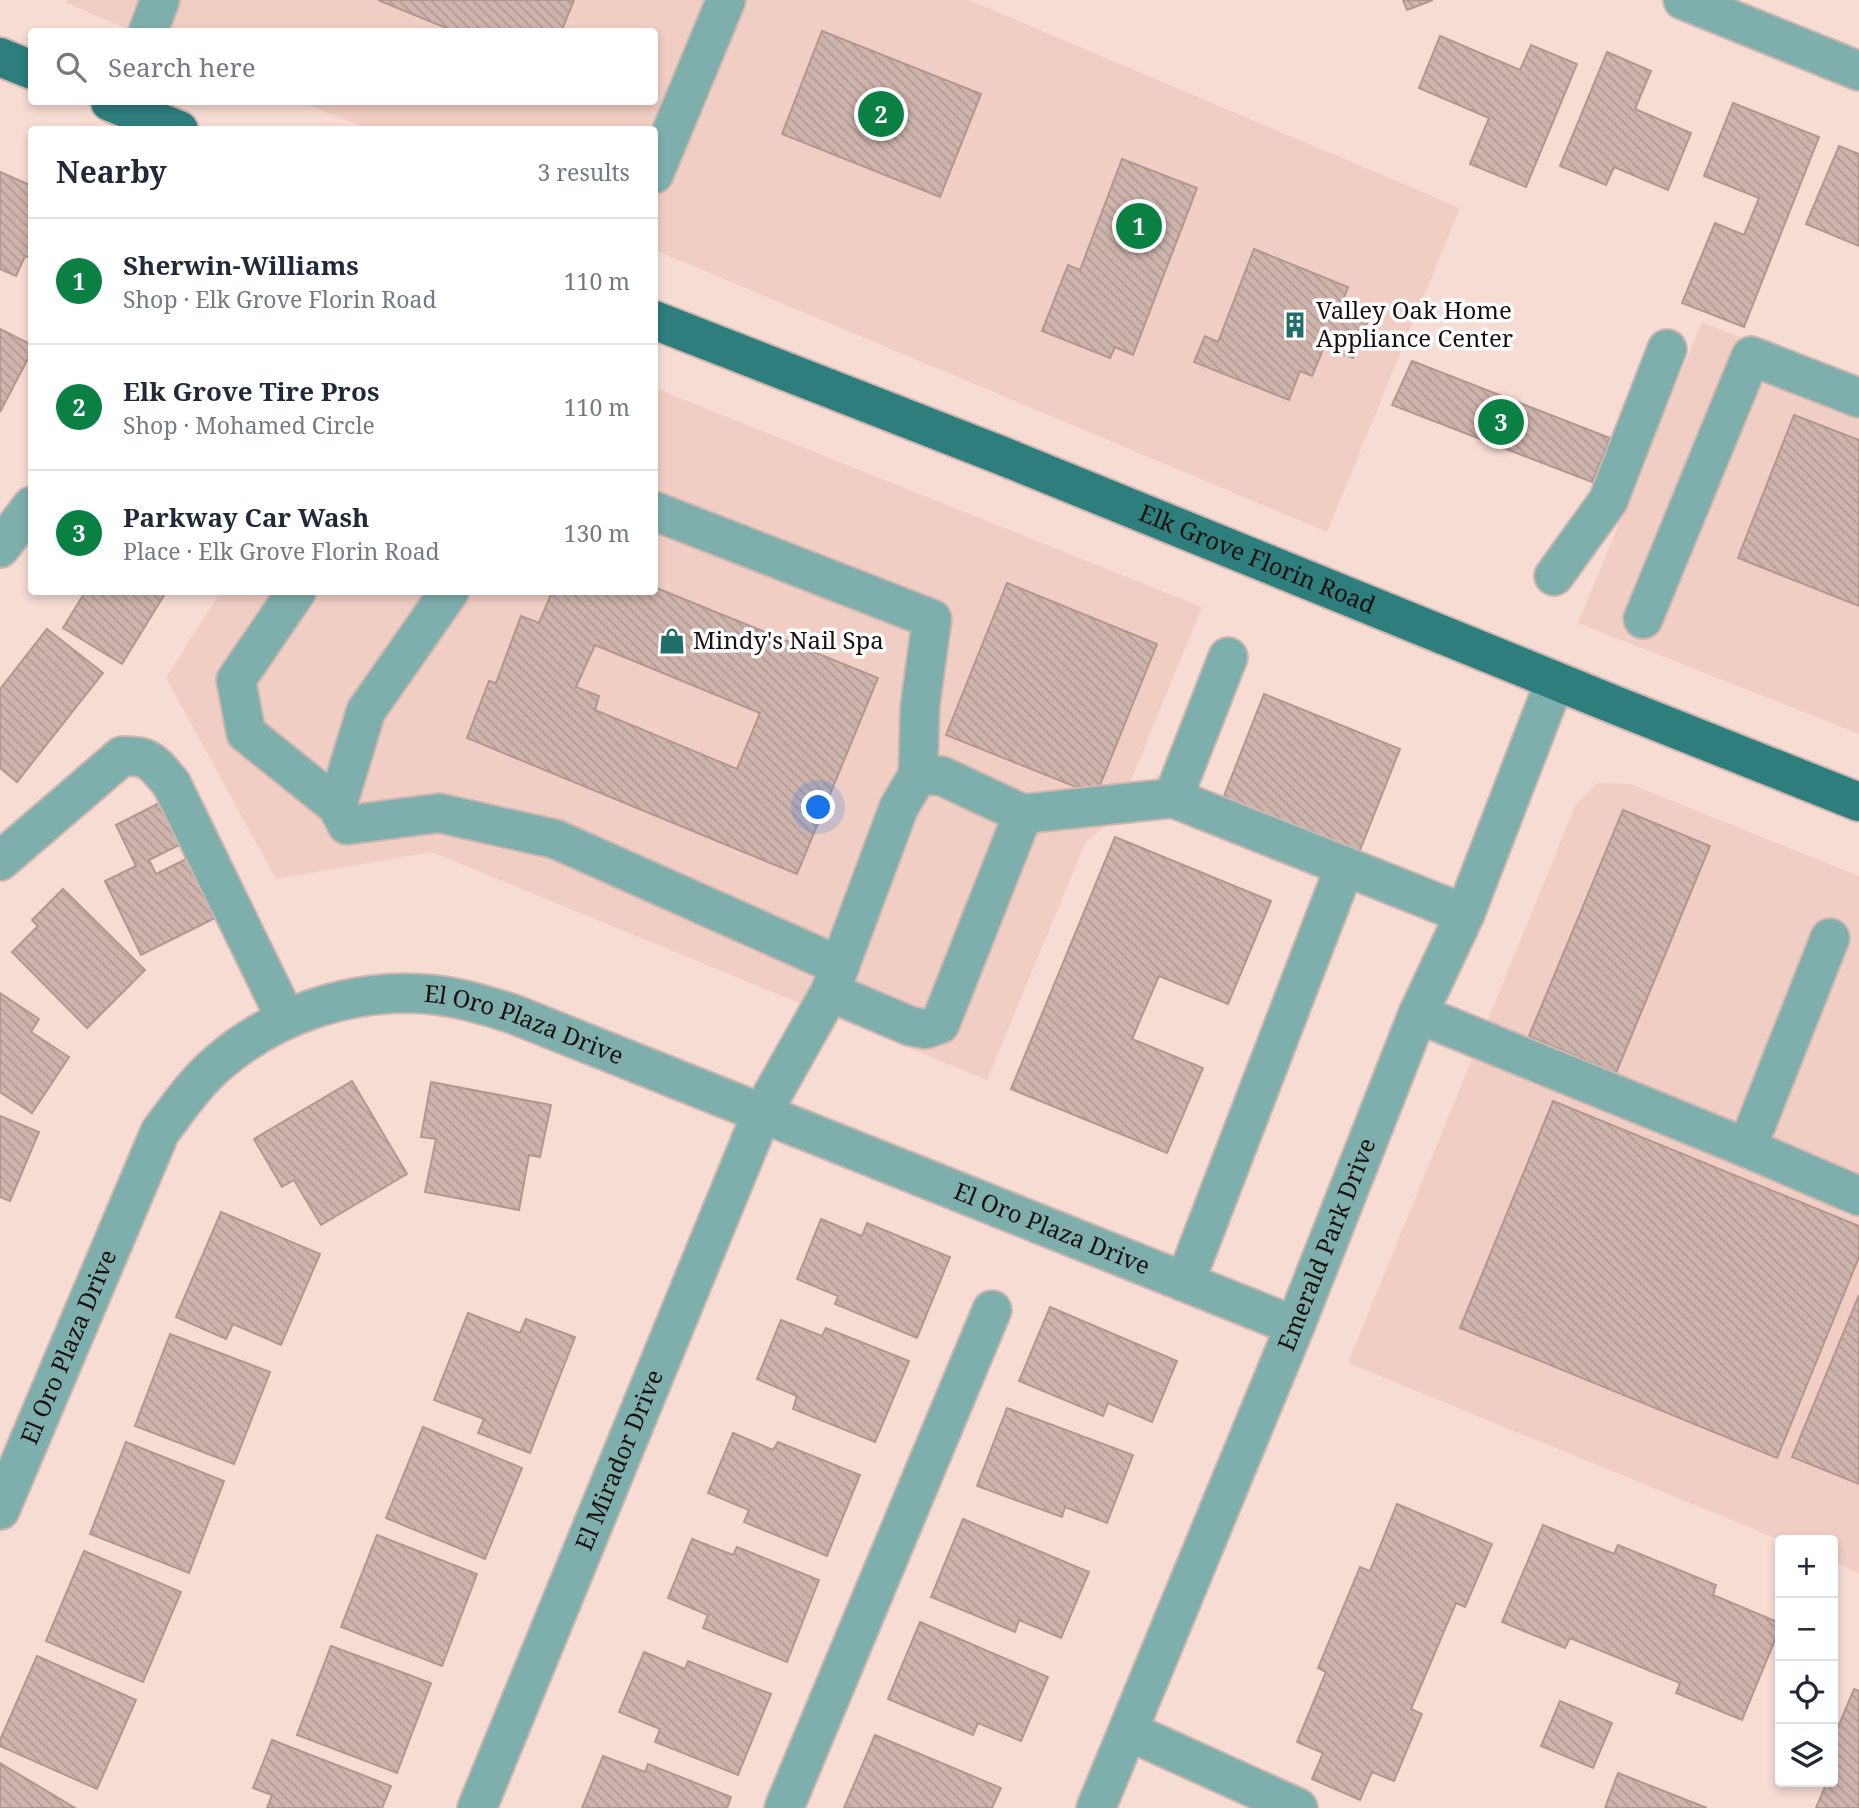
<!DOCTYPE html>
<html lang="en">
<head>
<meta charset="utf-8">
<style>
  :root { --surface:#fff; --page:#f6f6f7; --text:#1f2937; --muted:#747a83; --line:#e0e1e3; --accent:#0b8043 }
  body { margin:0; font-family:"Noto Serif",serif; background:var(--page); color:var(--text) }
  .controls { position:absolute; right:21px; bottom:21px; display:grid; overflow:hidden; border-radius:7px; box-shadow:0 4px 10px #0003 }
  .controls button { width:63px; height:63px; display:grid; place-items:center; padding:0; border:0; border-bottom:2px solid var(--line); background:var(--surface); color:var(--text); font:35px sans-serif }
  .you { position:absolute; left:819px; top:808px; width:24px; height:24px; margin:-18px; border:5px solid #fff; border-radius:50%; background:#1a73e8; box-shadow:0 0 0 10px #1a73e833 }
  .badge { display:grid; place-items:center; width:46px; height:46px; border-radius:50%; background:var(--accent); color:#fff; font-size:23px; font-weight:700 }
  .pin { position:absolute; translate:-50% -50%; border:4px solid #fff; box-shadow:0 2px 7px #0006 }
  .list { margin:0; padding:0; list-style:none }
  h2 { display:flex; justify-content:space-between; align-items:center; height:91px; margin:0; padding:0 28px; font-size:30px }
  h2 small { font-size:23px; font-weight:400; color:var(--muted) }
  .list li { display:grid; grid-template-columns:46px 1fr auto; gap:21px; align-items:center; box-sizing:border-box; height:126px; padding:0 28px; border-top:2px solid var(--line) }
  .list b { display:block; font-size:26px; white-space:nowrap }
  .list p { margin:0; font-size:23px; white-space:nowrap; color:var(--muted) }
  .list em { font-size:23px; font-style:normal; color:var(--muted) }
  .icon { flex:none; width:38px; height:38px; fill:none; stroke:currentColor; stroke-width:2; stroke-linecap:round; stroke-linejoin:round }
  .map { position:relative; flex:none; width:1859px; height:1808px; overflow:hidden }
  .search { position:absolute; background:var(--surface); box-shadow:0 4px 10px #0003; left:28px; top:28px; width:630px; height:77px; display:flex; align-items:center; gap:18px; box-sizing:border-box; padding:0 24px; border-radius:7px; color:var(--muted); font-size:26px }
  .panel { position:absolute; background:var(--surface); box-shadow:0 4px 10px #0003; left:28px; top:126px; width:630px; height:469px; border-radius:7px }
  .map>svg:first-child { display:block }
  .built { fill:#f1cec4 }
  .building { fill:url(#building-back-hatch); stroke:#b19790; stroke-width:2; fill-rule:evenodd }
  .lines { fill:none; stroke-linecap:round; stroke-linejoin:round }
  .minor-casing { stroke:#cfb7b0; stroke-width:42 }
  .major-casing { stroke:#cfb7b0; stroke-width:42 }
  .minor { stroke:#7fafad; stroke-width:38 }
  .major { stroke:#2d7e7d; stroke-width:38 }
  .labels { text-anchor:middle; stroke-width:7; stroke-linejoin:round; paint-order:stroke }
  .poi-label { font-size:24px; fill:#1a110e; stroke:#fff; text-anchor:start }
  .street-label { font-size:24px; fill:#1a110e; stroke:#fff }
</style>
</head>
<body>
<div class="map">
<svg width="1859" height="1808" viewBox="0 0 1859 1808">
  <defs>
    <pattern id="building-back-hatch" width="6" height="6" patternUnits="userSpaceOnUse" patternTransform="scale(1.75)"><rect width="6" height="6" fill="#cfb4ad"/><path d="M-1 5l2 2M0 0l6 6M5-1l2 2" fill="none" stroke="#b19a94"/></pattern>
  </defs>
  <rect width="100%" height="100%" fill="#f7dcd4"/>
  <g class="built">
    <polygon points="67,0 969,0 1460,208 1327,532 655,250 654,130 368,129 301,102 654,102 654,32 135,32 66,3"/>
    <polygon points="1702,322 1859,385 1859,734 1578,623"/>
    <polygon points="655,388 1202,607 1115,819 1086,841 987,1080 432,852 276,879 166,678 220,592 654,592"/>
    <polygon points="1598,783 1630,784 1859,876 1859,1573 1833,1562 1833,1540 1780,1540 1348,1363 1576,804"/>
  </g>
  <g class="building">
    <polygon points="378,0 574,0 561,32 456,32"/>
    <polygon points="1403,0 1433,0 1407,10"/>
    <polygon points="822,31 981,94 940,197 782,134"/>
    <polygon points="1440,36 1520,70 1531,45 1577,64 1526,187 1470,164 1489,118 1419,88"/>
    <polygon points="1607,52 1651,71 1635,109 1691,133 1668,190 1614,167 1606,185 1560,166"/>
    <polygon points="1733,103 1819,137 1744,327 1682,303 1715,223 1744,235 1759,198 1704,176"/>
    <polygon points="1839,146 1859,154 1859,246 1806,224"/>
    <polygon points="1122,159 1197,188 1133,355 1115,347 1110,358 1042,331 1068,265 1080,270"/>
    <polygon points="0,172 32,186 32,259 25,256 16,276 0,269"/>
    <polygon points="1254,249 1348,287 1343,300 1371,313 1353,358 1324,347 1312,376 1300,371 1289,400 1194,362 1205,336 1218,342"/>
    <polygon points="0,329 32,345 32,351 0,412"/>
    <polygon points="1412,361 1610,438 1592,482 1392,405"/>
    <polygon points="1794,415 1859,440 1859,606 1738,558"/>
    <polygon points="1007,583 1157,644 1096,795 946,735"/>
    <path d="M654,587L878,678L797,874L467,738L489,681L496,683L521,616L539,623L552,592H654ZM595,645L760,713L737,769L595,710L599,696L576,687Z"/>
    <polygon points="85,592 166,592 122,664 63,628"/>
    <polygon points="47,629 103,673 17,782 0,768 0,689"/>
    <polygon points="1264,694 1400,749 1358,855 1222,801"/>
    <polygon points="159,803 179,845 149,860 156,874 186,859 215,918 141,955 105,881 136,866 116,825"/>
    <polygon points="1623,810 1710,846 1616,1073 1529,1036"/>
    <polygon points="1115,837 1271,901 1228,1004 1159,976 1132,1039 1203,1068 1167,1153 1011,1089"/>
    <polygon points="63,889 145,970 87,1028 12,952 38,926 32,920"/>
    <polygon points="0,993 39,1019 31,1032 69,1057 32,1113 0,1092"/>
    <polygon points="352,1081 407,1174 321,1225 294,1180 282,1187 254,1139"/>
    <polygon points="431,1082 551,1105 540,1157 529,1155 519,1210 425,1192 436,1139 421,1137"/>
    <polygon points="1553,1101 1859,1226 1859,1257 1777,1458 1460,1328"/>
    <polygon points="0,1116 39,1132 10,1201 0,1197"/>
    <polygon points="221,1212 320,1254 281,1345 233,1324 226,1339 176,1317"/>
    <polygon points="821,1219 862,1236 867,1223 950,1257 917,1338 835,1304 838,1296 797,1279"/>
    <polygon points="1859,1295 1859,1484 1792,1457"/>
    <polygon points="1050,1307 1177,1361 1152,1422 1108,1403 1103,1416 1019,1381"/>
    <polygon points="468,1313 520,1333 526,1319 575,1337 530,1453 478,1433 484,1419 434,1400"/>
    <polygon points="781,1320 822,1336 826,1328 909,1361 875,1442 793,1409 797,1396 757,1379"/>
    <polygon points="170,1334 270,1372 234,1464 135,1426"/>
    <polygon points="1007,1408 1133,1455 1107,1523 1065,1507 1062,1517 977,1486"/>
    <polygon points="423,1427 522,1468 485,1559 386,1518"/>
    <polygon points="733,1433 773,1450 778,1442 860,1475 827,1556 744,1522 749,1510 708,1493"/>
    <polygon points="126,1442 224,1481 189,1573 90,1534"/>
    <polygon points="1397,1504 1492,1544 1465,1607 1456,1603 1411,1709 1422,1714 1394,1781 1372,1772 1360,1800 1312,1779 1323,1753 1297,1742 1326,1672 1318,1668 1360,1567 1370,1571"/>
    <polygon points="963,1519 1089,1572 1061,1638 1019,1620 1015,1632 931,1597"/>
    <polygon points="1543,1525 1614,1554 1618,1545 1716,1585 1713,1595 1780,1623 1780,1628 1742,1720 1676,1693 1680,1683 1570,1638 1565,1648 1502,1622"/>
    <polygon points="377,1535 477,1574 442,1666 341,1627"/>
    <polygon points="692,1539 733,1555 737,1547 819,1580 787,1662 703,1628 708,1615 668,1598"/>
    <polygon points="84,1551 181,1592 143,1682 46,1641"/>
    <polygon points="920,1622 1048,1677 1021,1741 978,1723 973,1735 888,1699"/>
    <polygon points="331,1646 431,1683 397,1773 297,1735"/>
    <polygon points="644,1652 685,1669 688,1661 771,1694 738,1775 655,1742 660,1729 619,1712"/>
    <polygon points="37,1656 136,1700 97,1789 0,1746 0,1740"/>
    <polygon points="1854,1689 1859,1691 1859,1808 1816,1808 1827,1782 1833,1782 1833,1767 1836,1759 1833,1758 1833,1739"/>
    <polygon points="1560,1701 1612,1723 1593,1768 1541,1746"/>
    <polygon points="875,1735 1001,1788 992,1808 844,1808"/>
    <polygon points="272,1740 391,1786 382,1808 267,1808 272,1795 253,1788"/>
    <polygon points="603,1756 645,1772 648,1764 731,1797 727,1808 582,1808"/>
    <polygon points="0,1763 75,1808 0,1808"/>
    <polygon points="1618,1773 1707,1808 1605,1808"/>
  </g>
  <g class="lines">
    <g class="minor-casing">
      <g id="minor">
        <polyline points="1683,0 1859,71"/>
        <polyline points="148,32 160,0"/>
        <polyline points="654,174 726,0"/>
        <polyline points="654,511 932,619 920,706 918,775"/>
        <polyline points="0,548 32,506"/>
        <polyline points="1554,576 1608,501 1667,349"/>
        <polyline points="296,592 236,680 246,733 337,806 347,825 439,813 555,839 840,966"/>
        <polyline points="1643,619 1751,356 1859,398"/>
        <polyline points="1228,657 1173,798 1465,914"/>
        <polyline points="337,806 366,711 449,592"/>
        <path d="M0,861L122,756C151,755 153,763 171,783L286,1019"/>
        <polyline points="830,992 910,1026 925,1029 940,1024 1023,814"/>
        <polyline points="1418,1014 1747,1148 1859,1196"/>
        <polyline points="1747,1148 1830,938"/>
        <polyline points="1185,1282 1345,866"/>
        <path id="s1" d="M0,1510L160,1132C178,1108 195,1083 218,1063C275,1014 350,989 425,994C456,996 484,1005 513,1014L1295,1326"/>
        <polyline points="1128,1731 1298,1808"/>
        <path id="s2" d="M477,1808L762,1113L830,992L899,807L918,775L942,776L1023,814L1173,798"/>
        <polyline points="784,1808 992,1310"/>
        <path id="s3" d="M1096,1808L1295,1326L1418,1014L1465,914L1555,681"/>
      </g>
    </g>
    <g class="major-casing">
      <g id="major">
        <polyline points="0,57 32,70"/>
        <polyline points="110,102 179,130"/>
        <path id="s4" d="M654,320L1000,455L1610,703L1859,802"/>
      </g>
    </g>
    <use href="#minor" class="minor"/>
    <use href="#major" class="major"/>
  </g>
  <defs>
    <g id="building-bare" transform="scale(2.1)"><path d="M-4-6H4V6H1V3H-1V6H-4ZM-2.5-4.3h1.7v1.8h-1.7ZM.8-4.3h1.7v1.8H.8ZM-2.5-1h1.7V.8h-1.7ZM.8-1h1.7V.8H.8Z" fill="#216d6c" stroke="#fff" stroke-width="2.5" paint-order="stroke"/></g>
    <g id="shop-bare" transform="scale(2.1)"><path d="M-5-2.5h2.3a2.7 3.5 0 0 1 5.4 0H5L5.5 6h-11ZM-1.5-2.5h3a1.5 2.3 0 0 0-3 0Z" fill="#216d6c" stroke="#fff" stroke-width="2.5" paint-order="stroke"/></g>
  </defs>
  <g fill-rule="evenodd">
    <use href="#building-bare" x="1295" y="325"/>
    <use href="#shop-bare" x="672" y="641"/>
  </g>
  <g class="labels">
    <g class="poi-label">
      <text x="1316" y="319">Valley Oak Home<tspan x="1316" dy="28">Appliance Center</tspan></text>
      <text x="693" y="649">Mindy's Nail Spa</text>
    </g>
    <g class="street-label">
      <text dy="8" stroke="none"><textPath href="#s4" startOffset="649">Elk Grove Florin Road</textPath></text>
      <text dy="8" stroke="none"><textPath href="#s1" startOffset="828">El Oro Plaza Drive</textPath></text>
      <text dy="8" stroke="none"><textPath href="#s1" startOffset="1395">El Oro Plaza Drive</textPath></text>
      <text dy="8" stroke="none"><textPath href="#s3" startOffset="609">Emerald Park Drive</textPath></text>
      <text dy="8" stroke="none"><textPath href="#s1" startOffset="177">El Oro Plaza Drive</textPath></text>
      <text dy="8" stroke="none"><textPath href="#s2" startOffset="376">El Mirador Drive</textPath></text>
    </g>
  </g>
</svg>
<div class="controls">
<button>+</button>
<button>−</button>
<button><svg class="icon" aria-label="locate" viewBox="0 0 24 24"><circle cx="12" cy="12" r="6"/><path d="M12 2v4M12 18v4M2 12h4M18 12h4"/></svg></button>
<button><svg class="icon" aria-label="layers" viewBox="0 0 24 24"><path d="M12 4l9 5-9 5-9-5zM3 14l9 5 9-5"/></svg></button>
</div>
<div class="you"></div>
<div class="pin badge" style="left:1139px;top:226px">1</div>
<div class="pin badge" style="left:881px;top:114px">2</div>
<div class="pin badge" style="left:1501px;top:422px">3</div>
<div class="search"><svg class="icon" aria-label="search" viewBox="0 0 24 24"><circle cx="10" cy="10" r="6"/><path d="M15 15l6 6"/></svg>Search here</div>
<section class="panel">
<h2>Nearby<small>3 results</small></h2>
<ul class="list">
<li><span class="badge">1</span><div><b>Sherwin-Williams</b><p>Shop · Elk Grove Florin Road</p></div><em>110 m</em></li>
<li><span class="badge">2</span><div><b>Elk Grove Tire Pros</b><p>Shop · Mohamed Circle</p></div><em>110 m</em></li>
<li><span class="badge">3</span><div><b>Parkway Car Wash</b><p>Place · Elk Grove Florin Road</p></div><em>130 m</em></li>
</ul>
</section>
</div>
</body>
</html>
